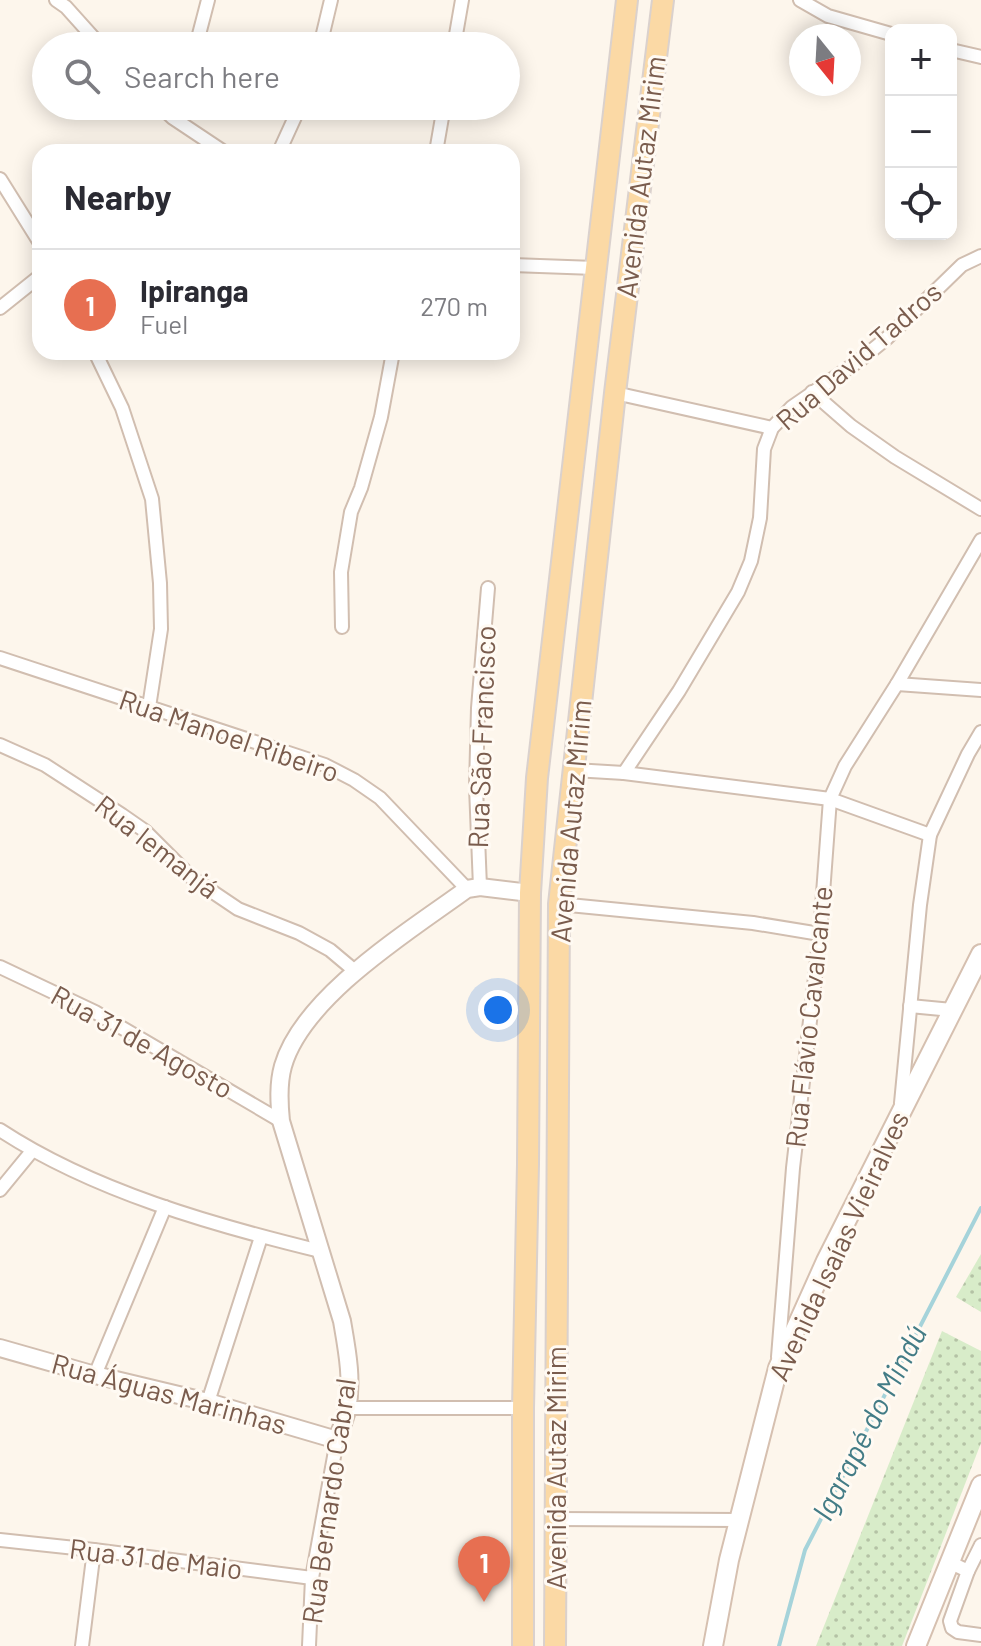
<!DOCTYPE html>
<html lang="en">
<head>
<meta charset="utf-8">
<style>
  :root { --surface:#fff; --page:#f2f2f3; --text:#2b2b33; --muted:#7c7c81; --line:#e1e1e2; --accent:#e76f51 }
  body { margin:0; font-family:Barlow,sans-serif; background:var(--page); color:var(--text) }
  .controls { position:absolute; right:24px; top:24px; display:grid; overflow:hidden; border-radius:16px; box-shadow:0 4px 20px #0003 }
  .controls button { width:72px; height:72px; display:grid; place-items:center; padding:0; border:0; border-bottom:2px solid var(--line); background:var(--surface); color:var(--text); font:40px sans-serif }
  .compass { position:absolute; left:789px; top:24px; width:72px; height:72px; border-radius:50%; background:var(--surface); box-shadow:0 4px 20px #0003; rotate:162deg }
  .you { position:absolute; left:498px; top:1010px; width:28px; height:28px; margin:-20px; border:6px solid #fff; border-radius:50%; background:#1a73e8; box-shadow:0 0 0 12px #1a73e833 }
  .badge { display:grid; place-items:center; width:52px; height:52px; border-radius:50%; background:var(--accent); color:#fff; font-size:26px; font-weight:700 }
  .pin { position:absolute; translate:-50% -66px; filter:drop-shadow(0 2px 4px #0008) }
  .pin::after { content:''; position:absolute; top:42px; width:28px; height:24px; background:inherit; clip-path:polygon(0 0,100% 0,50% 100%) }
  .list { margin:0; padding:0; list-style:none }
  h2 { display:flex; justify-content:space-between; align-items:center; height:104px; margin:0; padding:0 32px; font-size:34px }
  h2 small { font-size:26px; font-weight:400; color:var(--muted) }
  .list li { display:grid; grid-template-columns:52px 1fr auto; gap:24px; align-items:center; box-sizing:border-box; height:112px; padding:0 32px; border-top:2px solid var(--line) }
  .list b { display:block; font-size:30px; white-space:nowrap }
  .list p { margin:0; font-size:26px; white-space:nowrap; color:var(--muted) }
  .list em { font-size:26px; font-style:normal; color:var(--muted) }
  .icon { flex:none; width:44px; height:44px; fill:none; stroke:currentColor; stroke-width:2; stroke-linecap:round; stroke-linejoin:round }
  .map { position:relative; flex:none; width:981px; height:1646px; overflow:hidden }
  .search { position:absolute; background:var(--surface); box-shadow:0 4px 20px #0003; left:32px; top:32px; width:488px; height:88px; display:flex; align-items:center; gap:20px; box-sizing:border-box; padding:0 28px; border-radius:44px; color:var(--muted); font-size:30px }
  .panel { position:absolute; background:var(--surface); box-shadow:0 4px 20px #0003; left:32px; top:144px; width:488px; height:216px; border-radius:24px }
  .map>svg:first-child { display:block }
  .park { fill:url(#park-dots) }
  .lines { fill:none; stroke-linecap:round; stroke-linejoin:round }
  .stream { stroke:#a5d3da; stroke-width:4 }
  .minor-casing { stroke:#d1beb0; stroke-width:16 }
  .tertiary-casing { stroke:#d1beb0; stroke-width:20 }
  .secondary-casing { stroke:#d6c0b0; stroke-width:22 }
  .primary-casing { stroke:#dad1cd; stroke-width:24 }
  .minor { stroke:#fff; stroke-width:12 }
  .tertiary { stroke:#fff; stroke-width:16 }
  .secondary { stroke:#fff; stroke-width:18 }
  .primary { stroke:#fbd9a5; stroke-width:20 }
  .labels { text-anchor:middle; stroke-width:6; stroke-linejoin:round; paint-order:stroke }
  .street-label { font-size:28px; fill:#7a5c4d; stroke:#fffaf3 }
  .water-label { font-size:30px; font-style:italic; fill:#437c86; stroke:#fffaf3 }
</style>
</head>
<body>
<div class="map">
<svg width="981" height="1646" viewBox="0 0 981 1646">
  <defs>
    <pattern id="park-dots" width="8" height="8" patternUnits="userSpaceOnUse" patternTransform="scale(2)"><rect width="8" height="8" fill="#d8ecc9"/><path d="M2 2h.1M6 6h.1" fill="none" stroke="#b4c2a5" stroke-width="1.8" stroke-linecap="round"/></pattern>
  </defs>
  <rect width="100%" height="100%" fill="#fdf6ec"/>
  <g class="park">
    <polygon points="981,1254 981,1312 956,1297"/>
    <polygon points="942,1331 981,1351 981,1443 902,1646 816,1646"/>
  </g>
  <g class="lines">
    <polyline class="stream" points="779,1646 805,1550 981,1208"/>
    <g class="minor-casing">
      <g id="minor">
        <polyline points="56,0 66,7 101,46"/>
        <polyline points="800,0 828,16 891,34"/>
        <polyline points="196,46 208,0"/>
        <polyline points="320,46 331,0"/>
        <polyline points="454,46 462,0"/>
        <polyline points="951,50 981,57"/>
        <polyline points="160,106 173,118 224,152"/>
        <polyline points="279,152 300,106"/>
        <polyline points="436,152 444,106"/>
        <polyline points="0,179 40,243"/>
        <polyline points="512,265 595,268"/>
        <polyline points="0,308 40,276"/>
        <polyline points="95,352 122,408 152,499 160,583 161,629 149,707"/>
        <polyline points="812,392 851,426 895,457 981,509"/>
        <polyline points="615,393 772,428"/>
        <polyline points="342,627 341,572 351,512 361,488 381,417 393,352"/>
        <polyline points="0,658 325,765 354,780 380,798 467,889"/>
        <polyline points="897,684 981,690"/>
        <polyline points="0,745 45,765 122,815 145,831 192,878 238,909 299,933 330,950 355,971"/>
        <polyline points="574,770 624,773 830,799 930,835"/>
        <polyline points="624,773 679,691 738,592 751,561 760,518 764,449 772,428 792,407 860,360 887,338 962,265 981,256"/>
        <polyline points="480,887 476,787 478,708 488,588"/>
        <polyline points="559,904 753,923 820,934"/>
        <polyline points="0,967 95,1012 281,1121"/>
        <polyline points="910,1006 952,1010"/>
        <polyline points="901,1103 920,905 930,835 968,754 981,732"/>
        <path d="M0,1130C93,1191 213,1225 320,1251"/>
        <polyline points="0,1190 32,1151"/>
        <polyline points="778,1357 793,1168 820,934 830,799 845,766 897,684 981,540"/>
        <polyline points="95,1375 165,1207"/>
        <polyline points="208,1402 261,1237"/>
        <polyline points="347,1408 523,1408"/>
        <polyline points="556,1519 739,1520"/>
        <polyline points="0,1540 94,1550 312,1578"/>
        <polyline points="949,1562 968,1571 950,1621 952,1628 958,1632 981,1635"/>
        <polyline points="968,1571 981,1545"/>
        <polyline points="82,1646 94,1550"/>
        <polyline points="309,1646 312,1578 337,1440"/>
      </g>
    </g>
    <g class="tertiary-casing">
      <path id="tertiary" d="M0,1348L95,1375L208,1402L337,1440C340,1430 345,1420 347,1410C353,1380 347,1350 342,1321L281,1121C279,1102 278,1084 283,1066C303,996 411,930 467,889L480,887L530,893"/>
    </g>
    <g class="secondary-casing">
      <g id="secondary">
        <polyline points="713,1646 729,1560 778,1368 826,1261 981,954"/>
        <polyline points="916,1646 981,1485"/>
      </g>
    </g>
    <g class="primary-casing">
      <g id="primary">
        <polyline points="523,1646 523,1408 528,1164 530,893 537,778 627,0"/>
        <polyline points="555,1646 559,904 615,393 663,0"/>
      </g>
    </g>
    <use href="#minor" class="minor"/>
    <use href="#tertiary" class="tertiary"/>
    <use href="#secondary" class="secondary"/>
    <use href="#primary" class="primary"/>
  </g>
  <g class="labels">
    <g class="street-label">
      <text transform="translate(641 177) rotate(-83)" y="10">Avenida Autaz Mirim</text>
      <text transform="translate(859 356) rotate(-41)" y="10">Rua David Tadros</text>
      <text transform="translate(229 736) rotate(19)" y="10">Rua Manoel Ribeiro</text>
      <text transform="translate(482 737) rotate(-88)" y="10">Rua São Francisco</text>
      <text transform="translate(571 821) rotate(-85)" y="10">Avenida Autaz Mirim</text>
      <text transform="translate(157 847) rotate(38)" y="10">Rua Iemanjá</text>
      <text transform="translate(809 1017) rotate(-84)" y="10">Rua Flávio Cavalcante</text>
      <text transform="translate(142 1042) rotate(29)" y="10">Rua 31 de Agosto</text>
      <text transform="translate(839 1246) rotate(-65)" y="10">Avenida Isaías Vieiralves</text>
      <text transform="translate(169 1394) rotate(15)" y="10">Rua Águas Marinhas</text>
      <text transform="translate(556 1468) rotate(-90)" y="10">Avenida Autaz Mirim</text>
      <text transform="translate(329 1501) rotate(-82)" y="10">Rua Bernardo Cabral</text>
      <text transform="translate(156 1559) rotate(7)" y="10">Rua 31 de Maio</text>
    </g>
    <g class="water-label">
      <text transform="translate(870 1423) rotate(-63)" y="10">Igarapé do Mindú</text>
    </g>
  </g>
</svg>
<div class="controls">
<button>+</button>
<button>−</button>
<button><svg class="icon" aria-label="locate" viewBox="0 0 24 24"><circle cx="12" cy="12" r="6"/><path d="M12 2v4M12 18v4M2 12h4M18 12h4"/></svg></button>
</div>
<svg class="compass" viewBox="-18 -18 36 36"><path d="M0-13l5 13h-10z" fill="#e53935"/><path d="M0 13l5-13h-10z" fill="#7c7c81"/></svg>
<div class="you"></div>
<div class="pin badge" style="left:484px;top:1602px">1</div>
<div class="search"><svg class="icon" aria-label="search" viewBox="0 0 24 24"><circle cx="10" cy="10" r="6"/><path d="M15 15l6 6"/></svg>Search here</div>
<section class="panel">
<h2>Nearby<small></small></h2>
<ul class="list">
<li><span class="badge">1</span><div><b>Ipiranga</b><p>Fuel</p></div><em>270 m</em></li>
</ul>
</section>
</div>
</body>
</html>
